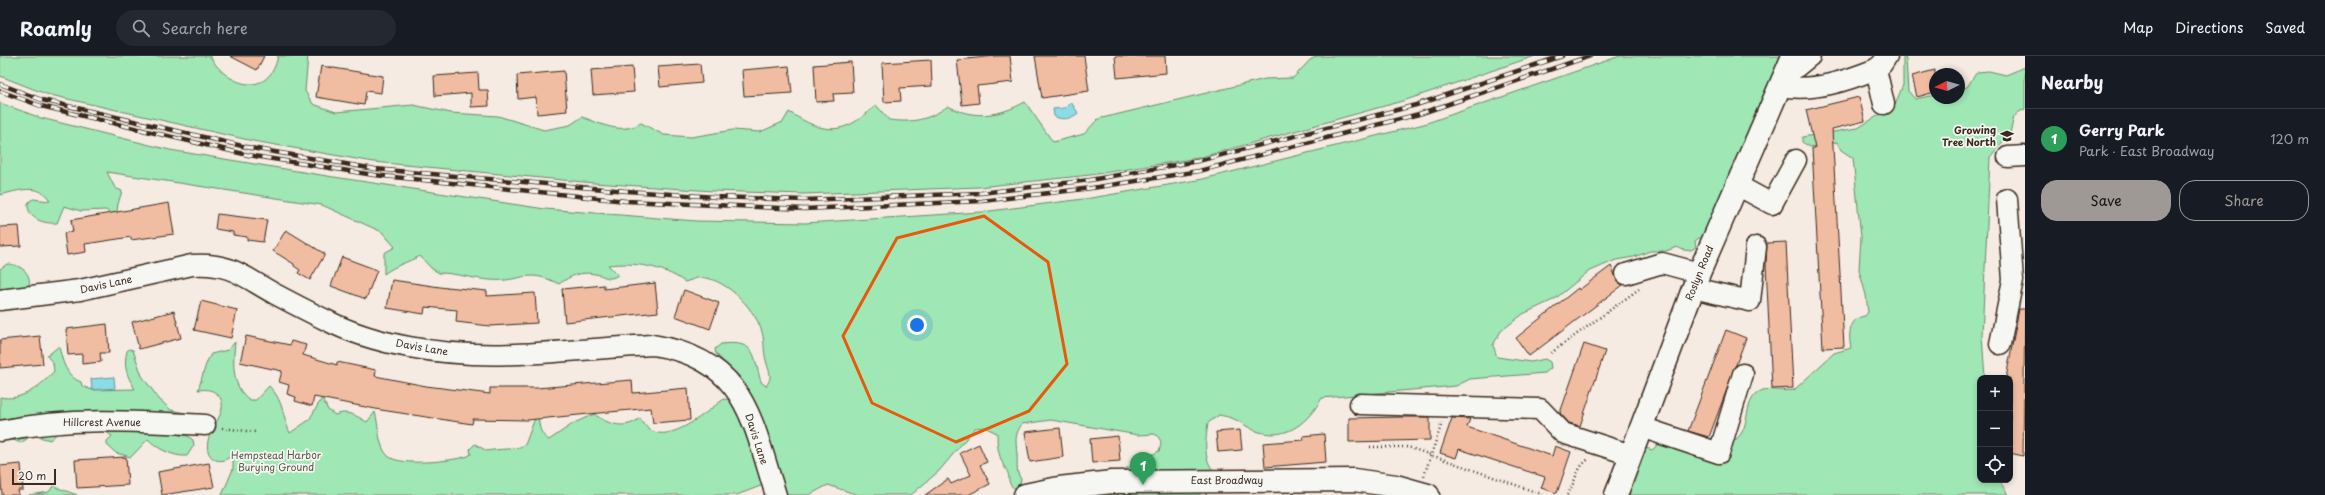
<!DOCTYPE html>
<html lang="en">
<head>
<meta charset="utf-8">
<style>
  :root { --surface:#171b24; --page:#242831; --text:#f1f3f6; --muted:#9ea1a6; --line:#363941; --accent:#9f9995 }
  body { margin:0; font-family:"Playpen Sans",sans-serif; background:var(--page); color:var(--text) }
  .controls { position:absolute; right:12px; bottom:12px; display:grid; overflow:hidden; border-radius:8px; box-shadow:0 2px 6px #0003 }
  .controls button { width:36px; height:36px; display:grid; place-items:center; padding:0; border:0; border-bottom:1px solid var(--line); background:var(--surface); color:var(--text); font:20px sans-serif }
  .compass { position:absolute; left:1929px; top:12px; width:36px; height:36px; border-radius:50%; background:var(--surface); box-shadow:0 2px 6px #0003; rotate:265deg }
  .scale { position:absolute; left:12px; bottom:10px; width:44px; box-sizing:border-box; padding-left:4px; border:2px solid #3b2a1e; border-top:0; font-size:11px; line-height:14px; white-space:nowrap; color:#3b2a1e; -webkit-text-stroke:3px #f6f6f2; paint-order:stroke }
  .you { position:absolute; left:917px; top:269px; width:14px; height:14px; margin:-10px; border:3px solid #fff; border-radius:50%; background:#1a73e8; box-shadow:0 0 0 6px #1a73e833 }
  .badge { display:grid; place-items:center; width:26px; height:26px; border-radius:50%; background:var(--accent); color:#fff; font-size:13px; font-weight:700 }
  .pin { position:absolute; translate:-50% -33px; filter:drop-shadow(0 1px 2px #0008) }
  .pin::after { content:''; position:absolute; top:21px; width:14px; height:12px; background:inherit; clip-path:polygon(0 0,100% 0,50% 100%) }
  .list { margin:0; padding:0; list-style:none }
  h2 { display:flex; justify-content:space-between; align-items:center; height:52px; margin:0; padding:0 16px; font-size:17px }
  h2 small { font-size:13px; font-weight:400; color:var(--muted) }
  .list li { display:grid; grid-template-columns:26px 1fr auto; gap:12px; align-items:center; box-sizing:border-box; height:60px; padding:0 16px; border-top:1px solid var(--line) }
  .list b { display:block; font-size:15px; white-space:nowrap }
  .list p { margin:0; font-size:13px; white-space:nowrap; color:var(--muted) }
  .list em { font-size:13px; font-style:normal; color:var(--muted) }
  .actions { display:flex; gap:8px; padding:12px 16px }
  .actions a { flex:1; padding:9px 0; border:1px solid var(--accent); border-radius:16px; text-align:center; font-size:14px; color:var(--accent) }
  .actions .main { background:var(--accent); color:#111 }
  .icon { flex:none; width:22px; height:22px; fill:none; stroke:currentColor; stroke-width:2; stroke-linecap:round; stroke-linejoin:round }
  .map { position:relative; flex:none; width:2025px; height:439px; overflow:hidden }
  header { display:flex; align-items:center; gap:24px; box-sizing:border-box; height:56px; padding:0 20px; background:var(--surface); border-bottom:1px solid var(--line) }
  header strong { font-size:19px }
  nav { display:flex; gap:22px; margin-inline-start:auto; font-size:14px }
  .search { width:280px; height:36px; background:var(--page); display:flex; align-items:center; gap:10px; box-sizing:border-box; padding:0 14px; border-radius:22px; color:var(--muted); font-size:15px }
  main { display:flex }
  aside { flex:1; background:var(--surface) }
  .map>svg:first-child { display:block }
  .green { fill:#9fe7b5; stroke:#6d886a }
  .water { fill:#8bdce7; stroke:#6b9597 }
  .building { fill:#f1bda2; stroke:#3b2a1e }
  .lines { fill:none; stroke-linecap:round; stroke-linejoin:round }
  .minor-casing { stroke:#3b2a1e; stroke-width:23 }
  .major-casing { stroke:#3b2a1e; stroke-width:25 }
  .path { stroke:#3b2a1e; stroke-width:2.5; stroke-dasharray:1 3; stroke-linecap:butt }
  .minor { stroke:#f6f6f2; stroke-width:20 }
  .major { stroke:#f6f6f2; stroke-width:22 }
  .rail-casing { stroke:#3b2a1e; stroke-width:4.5 }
  .rail { stroke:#f6f6f2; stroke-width:3; stroke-dasharray:9; stroke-linecap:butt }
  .marked { fill:none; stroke:#e8590c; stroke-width:3; stroke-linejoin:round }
  .labels { text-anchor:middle; stroke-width:3.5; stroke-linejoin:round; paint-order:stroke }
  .poi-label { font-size:10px; font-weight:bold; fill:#3b2a1e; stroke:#f6f6f2; text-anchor:end }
  .street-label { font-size:10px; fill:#3b2a1e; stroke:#f6f6f2 }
  .park-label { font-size:10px; fill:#545944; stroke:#f6f6f2 }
</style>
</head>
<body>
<header>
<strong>Roamly</strong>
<div class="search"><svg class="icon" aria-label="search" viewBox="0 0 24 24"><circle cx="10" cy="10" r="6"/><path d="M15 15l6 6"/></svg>Search here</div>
<nav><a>Map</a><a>Directions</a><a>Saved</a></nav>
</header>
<main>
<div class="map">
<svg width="2025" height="439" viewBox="0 0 2025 439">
  <rect width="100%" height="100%" fill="#f5ebe2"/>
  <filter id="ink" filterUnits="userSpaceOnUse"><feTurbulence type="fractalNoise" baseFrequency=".025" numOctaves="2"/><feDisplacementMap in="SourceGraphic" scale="8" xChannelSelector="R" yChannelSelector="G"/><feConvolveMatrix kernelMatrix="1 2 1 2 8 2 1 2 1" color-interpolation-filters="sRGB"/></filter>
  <g filter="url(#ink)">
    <g class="green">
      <path d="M0,0H210C226,30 269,44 278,0H308L305,35L313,48L336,56L413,49L451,57L498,60L544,74L570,69L582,61C602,68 621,79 641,67L664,79L691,81L733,74L760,76L783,66L789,56C825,79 844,80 876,49L889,64C913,67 929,64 948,50C974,64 1000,60 1025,46L1053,86L1084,78L1098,63L1265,23L1293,22L1310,4L1317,0H1535L1406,44L1198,102L1090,119L979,131L804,138L713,135L594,127L374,106L253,85L46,38L0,20Z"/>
      <path d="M1620,0H1793L1714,182H1699L1695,185L1696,191C1690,196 1684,195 1677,191L1666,195H1650L1634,201L1616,204L1588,216L1555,243L1523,258L1501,275L1493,289L1497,301L1531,306L1545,303L1550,306L1551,312L1545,317L1470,323L1456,330L1322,342C1308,366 1288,384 1259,376C1249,373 1243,367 1234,363C1229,361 1224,360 1219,359L1208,367C1206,383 1202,402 1214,415L1200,424V439H1025L1112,420L1159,395C1162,387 1162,384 1155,378L1138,379L1051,364L1022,368C1014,379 1016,385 1017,398C1018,407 1015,415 1021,423L1020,429L1016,433C1007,429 1010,424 1008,417C1007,414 1004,411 1003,408C998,398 997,388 997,377L984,371L975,372L939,415L911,439H858L828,429L809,439H776L771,426L737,439H222L233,413V398C220,412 204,402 208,385C210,371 231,353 218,339C212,333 206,333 198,334C202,323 205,307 211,298L228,294L235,286C233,307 231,331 250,344H256L269,330C284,345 282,359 290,377L309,364L322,342L328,354L335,359C347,354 355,359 367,366L375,356C379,369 378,391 388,400C400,411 453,405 468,400L471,398L470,393L475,388L487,395C500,392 512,395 525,389L538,354C539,367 538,377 549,384L574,367L594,358C609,369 626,374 640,362C659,400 704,357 724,343L732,344L743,331L739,320L716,298L715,293L721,288C757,284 753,299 761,326L766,330C774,320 768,315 766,304C763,294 765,283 761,273C754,252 722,218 697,222C693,223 689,225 685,226C662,210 636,206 608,209L618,219C608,226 605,219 595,218C581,215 570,220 559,228C526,211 521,227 490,224C473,223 456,217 439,217L431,212L420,200C408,206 394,210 384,218V197L395,191L382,176L322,149L107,116L115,132L122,135L118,148L116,163L106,154L81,155L64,150L57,167C45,168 27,164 28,147L33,143L50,145C40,126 17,135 0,139V47L41,62L170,94L327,120L545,153L696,165L805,167L982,156L1091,142L1203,123L1424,68Z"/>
      <path d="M1903,0H1905L1906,3L1908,35L1915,43L1935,39V42H1959V33L1967,31L1977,16L1989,15L2006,19L2025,11V53L2019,56L2014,61L2010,77L1990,101L1982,280L1985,322H1980V424H1999L2008,439H1617L1635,388L1652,394L1660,387L1688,384H1735C1753,371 1741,342 1763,334C1769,332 1783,336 1794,334L1834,297L1851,292C1848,279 1849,262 1865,260L1868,256L1866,239L1859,214L1861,181L1853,102L1841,94L1837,86L1810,91L1802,86V81L1858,72L1895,49L1903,29Z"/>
      <path d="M7,208C22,208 35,220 27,235L0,237V213Z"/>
      <path d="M59,290C62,304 66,321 81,326L82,330L92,334L135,333C127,320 123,311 127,295L129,293L133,294L142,320L159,343L171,354L185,357L179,379L188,380L193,384L194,389L187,400C174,401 157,393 148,383L131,401L116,397L107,389V385L112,380L103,374H61L50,384L32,379L21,387L8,382L0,384V341C21,346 41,330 54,315L53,307L47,300Z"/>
      <polygon points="53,430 77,439 29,439 49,436"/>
    </g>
    <g class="water">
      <path d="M1071,46L1078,57C1071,63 1062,65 1054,60L1053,53L1065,52Z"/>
      <polygon points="114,321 115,332 92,334 91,323"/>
    </g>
    <g class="building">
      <polygon points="230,0 264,0 257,14"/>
      <polygon points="996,0 1010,0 1013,26 977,30 979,47 962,49 957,4"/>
      <polygon points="1035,0 1084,0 1089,35 1042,42"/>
      <polygon points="1115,0 1165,0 1166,17 1117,22"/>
      <polygon points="931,4 932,30 900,32 901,45 884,46 882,7"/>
      <polygon points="851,6 853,37 833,38 834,45 816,46 814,9"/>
      <polygon points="700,8 702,27 660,31 658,11"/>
      <polygon points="321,10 383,20 381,37 366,35 364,49 316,41"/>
      <polygon points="789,10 792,37 744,40 742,14"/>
      <polygon points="632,11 634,36 593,39 591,14"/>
      <polygon points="1935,14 1935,36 1917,41 1912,20"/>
      <polygon points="564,15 567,55 537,58 536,41 518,43 517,19"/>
      <polygon points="478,17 479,34 488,34 489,50 471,51 471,37 435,40 434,20"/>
      <polygon points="1859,41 1865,65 1832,73 1844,291 1823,292 1812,92 1815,92 1806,54"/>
      <polygon points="169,147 174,178 131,184 131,181 85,188 86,196 67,199 64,177 73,176 71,164"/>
      <polygon points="217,158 267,164 263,186 247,184 247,181 233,179 233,176 215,173"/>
      <polygon points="19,170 21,190 0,191 0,171"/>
      <polygon points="286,174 325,198 310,224 298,217 300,214 294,210 294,208 273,195"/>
      <polygon points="1786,186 1793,332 1772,333 1766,208 1767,187"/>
      <polygon points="342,201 377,214 366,243 331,230"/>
      <polygon points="1611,210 1618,226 1623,229 1529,300 1516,282 1578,232 1579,234"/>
      <polygon points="392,224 447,232 447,231 487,235 487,240 535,237 537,267 490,270 456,266 457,254 425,251 424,258 387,252"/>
      <polygon points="655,227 658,256 565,266 562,233 604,229 604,233"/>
      <polygon points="684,234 719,247 710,273 675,260"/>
      <polygon points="201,245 237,254 231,282 194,274"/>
      <polygon points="2019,253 2025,253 2023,400 2010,397 2010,322 2006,322"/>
      <polygon points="174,255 181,282 139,293 132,266"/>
      <polygon points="107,268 109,297 100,297 101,306 82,308 82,298 68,299 66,273"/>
      <polygon points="1726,274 1746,282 1709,381 1688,375"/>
      <polygon points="40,280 43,308 0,312 0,284"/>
      <polygon points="246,280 290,289 291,285 306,289 303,299 337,309 337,306 376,314 375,320 426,330 490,338 490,332 537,332 632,324 633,337 688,332 690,364 653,367 651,352 527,364 473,363 472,368 381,354 314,341 312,350 295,345 296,341 287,338 289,329 279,326 282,315 240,306"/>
      <polygon points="1584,288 1605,295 1580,370 1569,367 1560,357"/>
      <polygon points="1403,361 1430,361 1430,384 1349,386 1349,362"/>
      <polygon points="1452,362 1470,363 1467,371 1552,400 1555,390 1571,396 1557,437 1541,432 1545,421 1459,393 1456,402 1440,397"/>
      <polygon points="1060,372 1063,401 1030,406 1025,376"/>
      <polygon points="1240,374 1242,394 1218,396 1216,376"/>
      <polygon points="1324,378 1326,406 1265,411 1263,387 1304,384 1303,380"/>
      <polygon points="1118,380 1120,405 1092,407 1090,383"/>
      <polygon points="979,388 987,406 980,409 990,428 968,439 925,439 948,423 951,428 971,419 960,397"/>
      <polygon points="126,401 128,429 77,432 75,404"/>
      <polygon points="209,407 214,431 162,439 158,416"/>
      <polygon points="21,408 23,434 18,434 19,439 2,439 0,410"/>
    </g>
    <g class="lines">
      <g class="minor-casing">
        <g id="minor">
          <path d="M1810,0L1789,17L1781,30C1813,36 1846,25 1876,13"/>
          <polyline points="1884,48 1876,13 1882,8 1887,0"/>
          <polyline points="2008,101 2025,100"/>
          <polyline points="1737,129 1772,148 1796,104"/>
          <polyline points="1626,218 1662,207 1699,217"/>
          <polyline points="1693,232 1750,245 1756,191"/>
          <path d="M0,244L80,234L192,209C230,206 244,221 275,238C292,247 309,256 326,264C351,277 382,286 409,291C491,307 571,293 653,289C746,304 751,362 776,439"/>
          <polyline points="2000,288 2013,224 2007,143"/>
          <polyline points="1360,348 1540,353 1563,377 1631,399"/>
          <polyline points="1641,371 1719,397 1743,318"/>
          <path d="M0,375C69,361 135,365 205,369"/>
        </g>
      </g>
      <g class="major-casing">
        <g id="major">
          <polyline points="1025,439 1059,432 1112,426 1354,424 1396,430 1428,439"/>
          <polyline points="1616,439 1699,217 1793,0"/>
        </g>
      </g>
      <g class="path">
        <polyline points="1551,297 1639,233"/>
        <polyline points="222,372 255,376"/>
        <polyline points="1370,391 1408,391 1431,399 1442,367"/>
        <polyline points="1424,420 1431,399 1544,439"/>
        <path d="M1567,439C1576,427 1575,412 1589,403"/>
      </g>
      <use href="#minor" class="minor"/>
      <use href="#major" class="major"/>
      <g class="rail-casing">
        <g id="rail">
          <polyline points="0,28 42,44 251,92 375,113 627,135 716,141 804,144 981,137 1090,124 1198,105 1416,49 1562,0"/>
          <polyline points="0,35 41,50 248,99 374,119 626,145 804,153 982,145 1092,132 1199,115 1419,58 1590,0"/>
        </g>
      </g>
      <use href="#rail" class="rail"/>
    </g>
  </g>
  <path class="marked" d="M984,160L1048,206L1067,308L1029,355L956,386L872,347L843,280L897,182Z"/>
  <defs>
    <g id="school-bare" transform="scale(1.08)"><path d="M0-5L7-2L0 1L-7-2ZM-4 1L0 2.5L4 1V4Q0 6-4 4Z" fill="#3b2a1e" stroke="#f6f6f2" stroke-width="2.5" paint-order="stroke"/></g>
  </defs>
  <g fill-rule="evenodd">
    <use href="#school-bare" x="2007" y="80"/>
  </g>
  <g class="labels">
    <g class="poi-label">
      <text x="1996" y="78">Growing<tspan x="1996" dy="12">Tree North</tspan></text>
    </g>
    <g class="street-label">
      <text transform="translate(1699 217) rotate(-68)" y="4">Roslyn Road</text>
      <text transform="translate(106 228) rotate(-12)" y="4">Davis Lane</text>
      <text transform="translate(422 291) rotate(10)" y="4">Davis Lane</text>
      <text x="102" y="370">Hillcrest Avenue</text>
      <text transform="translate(757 383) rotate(72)" y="4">Davis Lane</text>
      <text x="1227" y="428">East Broadway</text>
    </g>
    <g class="park-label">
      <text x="276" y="403">Hempstead Harbor<tspan x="276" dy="12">Burying Ground</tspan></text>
    </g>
  </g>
</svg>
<div class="controls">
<button>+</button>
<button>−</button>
<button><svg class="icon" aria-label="locate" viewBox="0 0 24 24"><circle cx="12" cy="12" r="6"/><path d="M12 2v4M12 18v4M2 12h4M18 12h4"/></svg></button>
</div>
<svg class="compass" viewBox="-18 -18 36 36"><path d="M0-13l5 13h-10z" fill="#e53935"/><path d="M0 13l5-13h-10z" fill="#9ea1a6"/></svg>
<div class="scale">20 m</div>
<div class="you"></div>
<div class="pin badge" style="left:1143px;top:429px;background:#2e9e5b">1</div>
</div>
<aside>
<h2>Nearby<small></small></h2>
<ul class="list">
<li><span class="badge" style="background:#2e9e5b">1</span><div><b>Gerry Park</b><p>Park · East Broadway</p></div><em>120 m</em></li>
</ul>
<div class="actions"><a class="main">Save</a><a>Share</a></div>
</aside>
</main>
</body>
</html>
